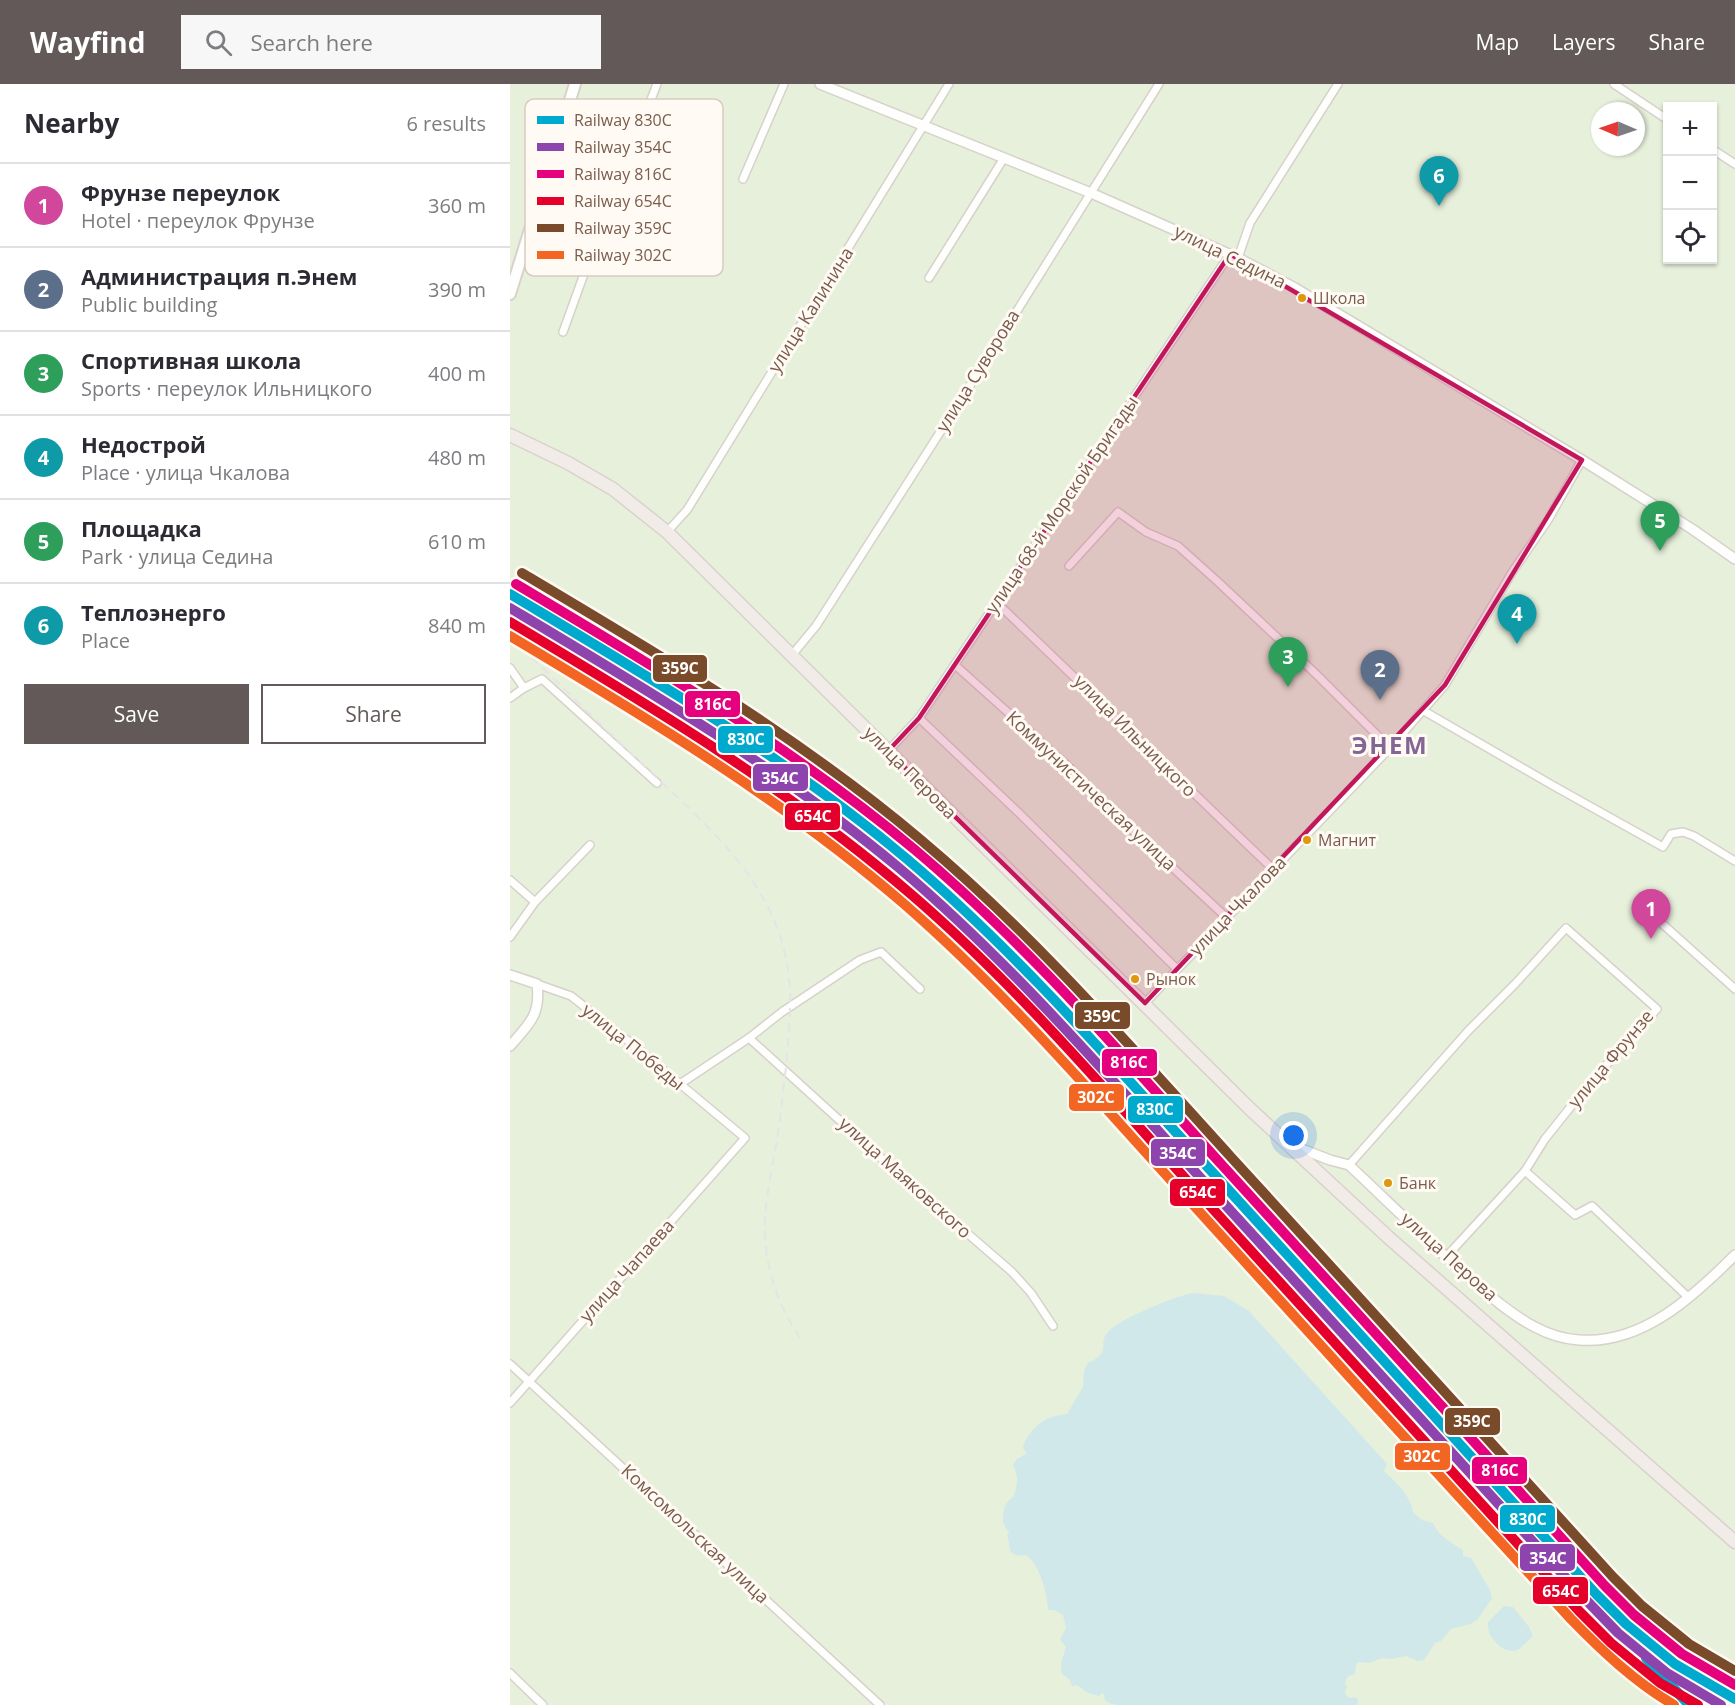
<!DOCTYPE html>
<html lang="en">
<head>
<meta charset="utf-8">
<style>
  :root { --surface:#fff; --page:#f7f7f7; --text:#2b2b33; --muted:#7c7c81; --line:#e1e1e2; --accent:#625958 }
  body { margin:0; font-family:"Open Sans",sans-serif; background:var(--page); color:var(--text) }
  .controls { position:absolute; right:18px; top:18px; display:grid; overflow:hidden; border-radius:0px; box-shadow:0 2px 4px #0004 }
  .controls button { width:54px; height:54px; display:grid; place-items:center; padding:0; border:0; border-bottom:2px solid var(--line); background:var(--surface); color:var(--text); font:30px sans-serif }
  .compass { position:absolute; left:1081px; top:18px; width:54px; height:54px; border-radius:50%; background:var(--surface); box-shadow:0 2px 4px #0004; rotate:272deg }
  .you { position:absolute; left:784px; top:1052px; width:21px; height:21px; margin:-15px; border:4px solid #fff; border-radius:50%; background:#1a73e8; box-shadow:0 0 0 9px #1a73e833 }
  .badge { display:grid; place-items:center; width:39px; height:39px; border-radius:50%; background:var(--accent); color:#fff; font-size:20px; font-weight:700 }
  .pin { position:absolute; translate:-50% -50px; filter:drop-shadow(0 2px 3px #0008) }
  .pin::after { content:''; position:absolute; top:32px; width:21px; height:18px; background:inherit; clip-path:polygon(0 0,100% 0,50% 100%) }
  .list { margin:0; padding:0; list-style:none }
  h2 { display:flex; justify-content:space-between; align-items:center; height:78px; margin:0; padding:0 24px; font-size:26px }
  h2 small { font-size:20px; font-weight:400; color:var(--muted) }
  .list li { display:grid; grid-template-columns:39px 1fr auto; gap:18px; align-items:center; box-sizing:border-box; height:84px; padding:0 24px; border-top:2px solid var(--line) }
  .list b { display:block; font-size:22px; white-space:nowrap }
  .list p { margin:0; font-size:20px; white-space:nowrap; color:var(--muted) }
  .list em { font-size:20px; font-style:normal; color:var(--muted) }
  .actions { display:flex; gap:12px; padding:18px 24px }
  .actions a { flex:1; padding:14px 0; border:2px solid var(--accent); border-radius:0px; text-align:center; font-size:21px; color:var(--accent) }
  .actions .main { background:var(--accent); color:#fff }
  .icon { flex:none; width:33px; height:33px; fill:none; stroke:currentColor; stroke-width:2; stroke-linecap:round; stroke-linejoin:round }
  .map { position:relative; flex:none; width:1225px; height:1621px; overflow:hidden }
  header { display:flex; align-items:center; gap:36px; box-sizing:border-box; height:84px; padding:0 30px; background:var(--accent); color:#fff }
  header strong { font-size:28px }
  nav { display:flex; gap:33px; margin-inline-start:auto; font-size:21px }
  .search { width:420px; height:54px; background:var(--page); display:flex; align-items:center; gap:15px; box-sizing:border-box; padding:0 21px; border-radius:0px; color:var(--muted); font-size:22px }
  main { display:flex }
  aside { flex:1; background:var(--surface) }
  .map>svg:first-child { display:block }
  .green { fill:#e7f0db; fill-rule:evenodd }
  .water { fill:#d0e8ea }
  .lines { fill:none; stroke-linecap:round; stroke-linejoin:round }
  .minor-casing { stroke:#d7d1cb; stroke-width:10 }
  .tertiary-casing { stroke:#d7d1cb; stroke-width:12 }
  .secondary-casing { stroke:#d9d2cb; stroke-width:14 }
  .trunk-casing { stroke:#dad1cc; stroke-width:15 }
  .minor { stroke:#fefefd; stroke-width:7 }
  .tertiary { stroke:#fefefd; stroke-width:9 }
  .secondary { stroke:#fefefd; stroke-width:10 }
  .trunk { stroke:#f2ece8; stroke-width:12 }
  .rail { stroke:#e6e3e7; stroke-width:2; stroke-dasharray:9 6; stroke-linecap:butt }
  .rail-1-casing { stroke:#fffaf3; stroke-width:15 }
  .rail-2-casing { stroke:#fffaf3; stroke-width:15 }
  .rail-3-casing { stroke:#fffaf3; stroke-width:15 }
  .rail-4-casing { stroke:#fffaf3; stroke-width:15 }
  .rail-5-casing { stroke:#fffaf3; stroke-width:15 }
  .rail-6-casing { stroke:#fffaf3; stroke-width:15 }
  .rail-1 { stroke:#00a9ce; stroke-width:10 }
  .rail-2 { stroke:#8e44ad; stroke-width:10 }
  .rail-3 { stroke:#e5007d; stroke-width:10 }
  .rail-4 { stroke:#e4002b; stroke-width:10 }
  .rail-5 { stroke:#7a4b2a; stroke-width:10 }
  .rail-6 { stroke:#f26522; stroke-width:10 }
  .marked { fill:#c2185b; fill-opacity:0.2; stroke:#c2185b; stroke-width:4.5; stroke-linejoin:round }
  .bus-dot { fill:#de970f; stroke:#fffaf3; stroke-width:2 }
  .labels { text-anchor:middle; stroke-width:6; stroke-linejoin:round; paint-order:stroke }
  .bus-label { font-size:16px; fill:#7a5c4d; stroke:#fffaf3; text-anchor:start }
  .street-label { font-size:18px; fill:#7a5c4d; stroke:#fffaf3 }
  .district-label { font-size:24px; font-weight:bold; letter-spacing:1.5px; fill:#846695; stroke:#fffaf3 }
  .key { fill:#fffaf3; stroke:#d7cbc1; stroke-width:1.5 }
  .key-label { font-size:16px; fill:#7a5c4d }
  .line-badge { stroke:#fffaf3; stroke-width:2 }
  .badge-label { font-size:16px; text-anchor:middle; font-weight:bold; fill:#fff }
</style>
</head>
<body>
<header>
<strong>Wayfind</strong>
<div class="search"><svg class="icon" aria-label="search" viewBox="0 0 24 24"><circle cx="10" cy="10" r="6"/><path d="M15 15l6 6"/></svg>Search here</div>
<nav><a>Map</a><a>Layers</a><a>Share</a></nav>
</header>
<main>
<aside>
<h2>Nearby<small>6 results</small></h2>
<ul class="list">
<li><span class="badge" style="background:#d1479c">1</span><div><b>Фрунзе переулок</b><p>Hotel · переулок Фрунзе</p></div><em>360 m</em></li>
<li><span class="badge" style="background:#5c6f8a">2</span><div><b>Администрация п.Энем</b><p>Public building</p></div><em>390 m</em></li>
<li><span class="badge" style="background:#2e9e5b">3</span><div><b>Спортивная школа</b><p>Sports · переулок Ильницкого</p></div><em>400 m</em></li>
<li><span class="badge" style="background:#0f9aa8">4</span><div><b>Недострой</b><p>Place · улица Чкалова</p></div><em>480 m</em></li>
<li><span class="badge" style="background:#2e9e5b">5</span><div><b>Площадка</b><p>Park · улица Седина</p></div><em>610 m</em></li>
<li><span class="badge" style="background:#0f9aa8">6</span><div><b>Теплоэнерго</b><p>Place</p></div><em>840 m</em></li>
</ul>
<div class="actions"><a class="main">Save</a><a>Share</a></div>
</aside>
<div class="map">
<svg width="1225" height="1621" viewBox="0 0 1225 1621">
  <rect width="100%" height="100%" fill="#f9f5f0"/>
  <path class="green" d="M0,0H1225V1621H0ZM1158,22H1202V176H1158ZM1090,27H1126V63H1090Z"/>
  <g class="water">
    <path d="M684,1209L714,1212L739,1227L877,1380L874,1387C887,1400 900,1410 903,1428L912,1436L923,1439C927,1451 942,1459 953,1466V1472L961,1474L979,1504L982,1514L968,1535L961,1540L941,1545L931,1557L925,1559L914,1576L908,1577L896,1572L881,1575L873,1574L858,1579L848,1578L846,1581L845,1590C839,1591 836,1593 835,1600L838,1603L835,1606V1610L839,1614L846,1613L848,1616L847,1621H607L599,1619L595,1616L594,1610L592,1609L589,1612L578,1609L567,1601L562,1602L560,1596L552,1590L551,1579L556,1563L550,1556L556,1544L553,1531L544,1526H538C538,1511 529,1479 516,1471C511,1473 502,1471 500,1466C498,1461 500,1457 497,1452L499,1447C491,1442 492,1428 496,1420C499,1415 503,1415 505,1409C508,1394 508,1393 503,1381L507,1375L516,1370V1368L513,1364C515,1352 530,1336 542,1333C547,1331 552,1331 557,1330L573,1303L574,1287L578,1279C605,1266 585,1261 599,1247C610,1235 667,1211 684,1209Z"/>
    <path d="M994,1522L1003,1523L1019,1543L1023,1552C1018,1556 1014,1561 1009,1565C998,1571 986,1561 981,1552C978,1548 978,1543 978,1538Z"/>
  </g>
  <g class="lines">
    <g class="minor-casing">
      <g id="minor">
        <polyline points="1104,0 1158,36"/>
        <polyline points="1202,65 1225,80"/>
        <polyline points="233,95 274,0"/>
        <polyline points="728,174 740,139 828,0"/>
        <polyline points="419,194 494,74"/>
        <polyline points="53,248 83,165 147,0"/>
        <polyline points="157,448 177,426 439,0"/>
        <polyline points="559,482 608,428 636,448 668,462 706,496 807,591 880,664"/>
        <path d="M487,519C580,607 670,697 763,785"/>
        <polyline points="282,571 306,542 475,278 649,0"/>
        <polyline points="445,581 559,683 608,733 716,833"/>
        <polyline points="0,584 14,604"/>
        <polyline points="0,614 14,604 32,595 147,699"/>
        <polyline points="914,627 1042,701 1153,763 1161,750 1173,748 1184,752 1225,777"/>
        <polyline points="409,634 510,730 667,885"/>
        <polyline points="378,667 409,634 720,170"/>
        <polyline points="0,796 25,818"/>
        <polyline points="1128,818 1225,905"/>
        <polyline points="0,853 25,818 80,761"/>
        <polyline points="635,919 880,664 935,601 1003,487 1038,436 1072,376"/>
        <polyline points="239,954 382,1084 502,1188 521,1209 543,1242"/>
        <polyline points="170,1000 239,954 272,928 350,876 371,868 410,905"/>
        <polyline points="839,1081 958,947 1005,900 1056,844 1147,925 1078,1001 1035,1055 1015,1087 936,1173"/>
        <polyline points="1015,1087 1065,1131 1082,1122 1179,1214"/>
        <polyline points="0,1280 370,1621"/>
        <polyline points="0,1319 235,1054 127,964 61,912 27,900"/>
        <polyline points="0,1589 33,1621"/>
      </g>
    </g>
    <g class="tertiary-casing">
      <g id="tertiary">
        <polyline points="310,0 581,109 728,174 785,204 1072,376 1182,445 1225,475"/>
        <path d="M0,891L27,900C31,931 19,940 0,962"/>
        <path d="M784,1062L820,1076L839,1081C876,1116 912,1151 949,1185C972,1205 998,1229 1025,1243C1038,1250 1054,1255 1069,1256C1132,1261 1184,1212 1225,1171"/>
      </g>
    </g>
    <g class="secondary-casing">
      <polyline id="secondary" points="0,210 65,0"/>
    </g>
    <g class="trunk-casing">
      <polyline id="trunk" points="0,351 58,379 103,405 157,448 739,1024 878,1153 1225,1458"/>
    </g>
    <use href="#minor" class="minor"/>
    <use href="#tertiary" class="tertiary"/>
    <use href="#secondary" class="secondary"/>
    <use href="#trunk" class="trunk"/>
    <g class="rail">
      <path d="M0,552C43,594 86,636 130,678C181,727 242,776 267,844C286,893 280,933 276,983C273,1007 271,1031 267,1055C263,1081 255,1114 255,1140C254,1181 267,1221 291,1255"/>
      <polyline points="498,896 600,995 850,1267"/>
    </g>
    <g class="rail-1-casing">
      <g id="rail-1">
        <path d="M0,510C137,592 275,672 397,775C509,870 605,982 704,1090C831,1230 959,1370 1086,1510L1116,1540L1165,1580L1225,1615"/>
        <polyline points="1136,1574 1179,1621"/>
      </g>
    </g>
    <g class="rail-2-casing">
      <path id="rail-2" d="M0,524C134,604 268,683 388,783C498,876 592,985 688,1091C818,1233 948,1376 1078,1518L1108,1549L1157,1589L1211,1621"/>
    </g>
    <g class="rail-3-casing">
      <path id="rail-3" d="M6,500C143,582 281,662 404,765C517,860 613,972 712,1081C840,1221 967,1361 1095,1502L1124,1531L1172,1570L1225,1601"/>
    </g>
    <g class="rail-4-casing">
      <path id="rail-4" d="M0,538C139,621 278,704 402,811C504,899 592,1002 682,1102C811,1244 940,1386 1069,1527L1101,1559L1150,1599L1188,1621"/>
    </g>
    <g class="rail-5-casing">
      <path id="rail-5" d="M12,489C150,571 288,652 411,756C524,851 621,963 720,1072C848,1212 976,1353 1103,1493L1132,1522L1179,1560L1225,1587"/>
    </g>
    <g class="rail-6-casing">
      <path id="rail-6" d="M0,552C136,633 272,715 393,819C492,905 578,1005 667,1103C798,1247 929,1392 1061,1535C1092,1567 1125,1598 1164,1621"/>
    </g>
    <use href="#rail-1" class="rail-1"/>
    <use href="#rail-2" class="rail-2"/>
    <use href="#rail-3" class="rail-3"/>
    <use href="#rail-4" class="rail-4"/>
    <use href="#rail-5" class="rail-5"/>
    <use href="#rail-6" class="rail-6"/>
  </g>
  <path class="marked" d="M720,170L1072,376L935,601L635,919L378,667L409,634Z"/>
  <g class="bus-dot">
    <circle cx="792" cy="214" r="5"/>
    <circle cx="797" cy="756" r="5"/>
    <circle cx="625" cy="895" r="5"/>
    <circle cx="878" cy="1099" r="5"/>
  </g>
  <g class="labels">
    <g class="bus-label">
      <text x="803" y="220">Школа</text>
      <text x="808" y="762">Магнит</text>
      <text x="636" y="901">Рынок</text>
      <text x="889" y="1105">Банк</text>
    </g>
    <g class="street-label">
      <text transform="translate(720 173) rotate(26)" y="6">улица Седина</text>
      <text transform="translate(301 226) rotate(-58)" y="6">улица Калинина</text>
      <text transform="translate(468 287) rotate(-58)" y="6">улица Суворова</text>
      <text transform="translate(552 421) rotate(-56)" y="6">улица 68-й Морской Бригады</text>
      <text transform="translate(625 652) rotate(45)" y="6">улица Ильницкого</text>
      <text transform="translate(400 689) rotate(45)" y="6">улица Перова</text>
      <text transform="translate(581 707) rotate(43)" y="6">Коммунистическая улица</text>
      <text transform="translate(728 822) rotate(-46)" y="6">улица Чкалова</text>
      <text transform="translate(123 963) rotate(39)" y="6">улица Победы</text>
      <text transform="translate(1101 975) rotate(-50)" y="6">улица Фрунзе</text>
      <text transform="translate(395 1094) rotate(42)" y="6">улица Маяковского</text>
      <text transform="translate(939 1173) rotate(42)" y="6">улица Перова</text>
      <text transform="translate(117 1187) rotate(-48)" y="6">улица Чапаева</text>
      <text transform="translate(185 1450) rotate(43)" y="6">Комсомольская улица</text>
    </g>
    <g class="district-label">
      <text x="880" y="670">ЭНЕМ</text>
    </g>
  </g>
  <rect x="15" y="15" width="198" height="177" rx="9" class="key"/>
  <rect x="27" y="32" width="27" height="8" fill="#00a9ce"/>
  <rect x="27" y="59" width="27" height="8" fill="#8e44ad"/>
  <rect x="27" y="86" width="27" height="8" fill="#e5007d"/>
  <rect x="27" y="113" width="27" height="8" fill="#e4002b"/>
  <rect x="27" y="140" width="27" height="8" fill="#7a4b2a"/>
  <rect x="27" y="167" width="27" height="8" fill="#f26522"/>
  <g class="key-label">
    <text x="64" y="42">Railway 830С</text>
    <text x="64" y="69">Railway 354С</text>
    <text x="64" y="96">Railway 816С</text>
    <text x="64" y="123">Railway 654С</text>
    <text x="64" y="150">Railway 359С</text>
    <text x="64" y="177">Railway 302С</text>
  </g>
  <g class="line-badge">
    <rect x="142" y="570" width="56" height="29" rx="6" fill="#7a4b2a"/>
    <rect x="174" y="606" width="57" height="28" rx="6" fill="#e5007d"/>
    <rect x="207" y="641" width="57" height="29" rx="6" fill="#00a9ce"/>
    <rect x="242" y="679" width="57" height="29" rx="6" fill="#8e44ad"/>
    <rect x="274" y="718" width="57" height="29" rx="6" fill="#e4002b"/>
    <rect x="564" y="917" width="57" height="29" rx="6" fill="#7a4b2a"/>
    <rect x="591" y="964" width="57" height="29" rx="6" fill="#e5007d"/>
    <rect x="558" y="999" width="57" height="29" rx="6" fill="#f26522"/>
    <rect x="617" y="1011" width="57" height="29" rx="6" fill="#00a9ce"/>
    <rect x="640" y="1054" width="56" height="29" rx="6" fill="#8e44ad"/>
    <rect x="659" y="1094" width="57" height="29" rx="6" fill="#e4002b"/>
    <rect x="934" y="1323" width="57" height="29" rx="6" fill="#7a4b2a"/>
    <rect x="884" y="1358" width="57" height="29" rx="6" fill="#f26522"/>
    <rect x="961" y="1372" width="57" height="29" rx="6" fill="#e5007d"/>
    <rect x="989" y="1420" width="57" height="29" rx="6" fill="#00a9ce"/>
    <rect x="1009" y="1459" width="57" height="29" rx="6" fill="#8e44ad"/>
    <rect x="1022" y="1492" width="57" height="29" rx="6" fill="#e4002b"/>
  </g>
  <g class="badge-label">
    <text x="170" y="590">359С</text>
    <text x="203" y="626">816С</text>
    <text x="236" y="661">830С</text>
    <text x="270" y="700">354С</text>
    <text x="303" y="738">654С</text>
    <text x="592" y="938">359С</text>
    <text x="619" y="984">816С</text>
    <text x="586" y="1019">302С</text>
    <text x="645" y="1031">830С</text>
    <text x="668" y="1075">354С</text>
    <text x="688" y="1114">654С</text>
    <text x="962" y="1343">359С</text>
    <text x="912" y="1378">302С</text>
    <text x="990" y="1392">816С</text>
    <text x="1018" y="1441">830С</text>
    <text x="1038" y="1480">354С</text>
    <text x="1051" y="1513">654С</text>
  </g>
</svg>
<div class="controls">
<button>+</button>
<button>−</button>
<button><svg class="icon" aria-label="locate" viewBox="0 0 24 24"><circle cx="12" cy="12" r="6"/><path d="M12 2v4M12 18v4M2 12h4M18 12h4"/></svg></button>
</div>
<svg class="compass" viewBox="-18 -18 36 36"><path d="M0-13l5 13h-10z" fill="#e53935"/><path d="M0 13l5-13h-10z" fill="#7c7c81"/></svg>
<div class="you"></div>
<div class="pin badge" style="left:1141px;top:855px;background:#d1479c">1</div>
<div class="pin badge" style="left:870px;top:616px;background:#5c6f8a">2</div>
<div class="pin badge" style="left:778px;top:603px;background:#2e9e5b">3</div>
<div class="pin badge" style="left:1007px;top:560px;background:#0f9aa8">4</div>
<div class="pin badge" style="left:1150px;top:467px;background:#2e9e5b">5</div>
<div class="pin badge" style="left:929px;top:122px;background:#0f9aa8">6</div>
</div>
</main>
</body>
</html>
